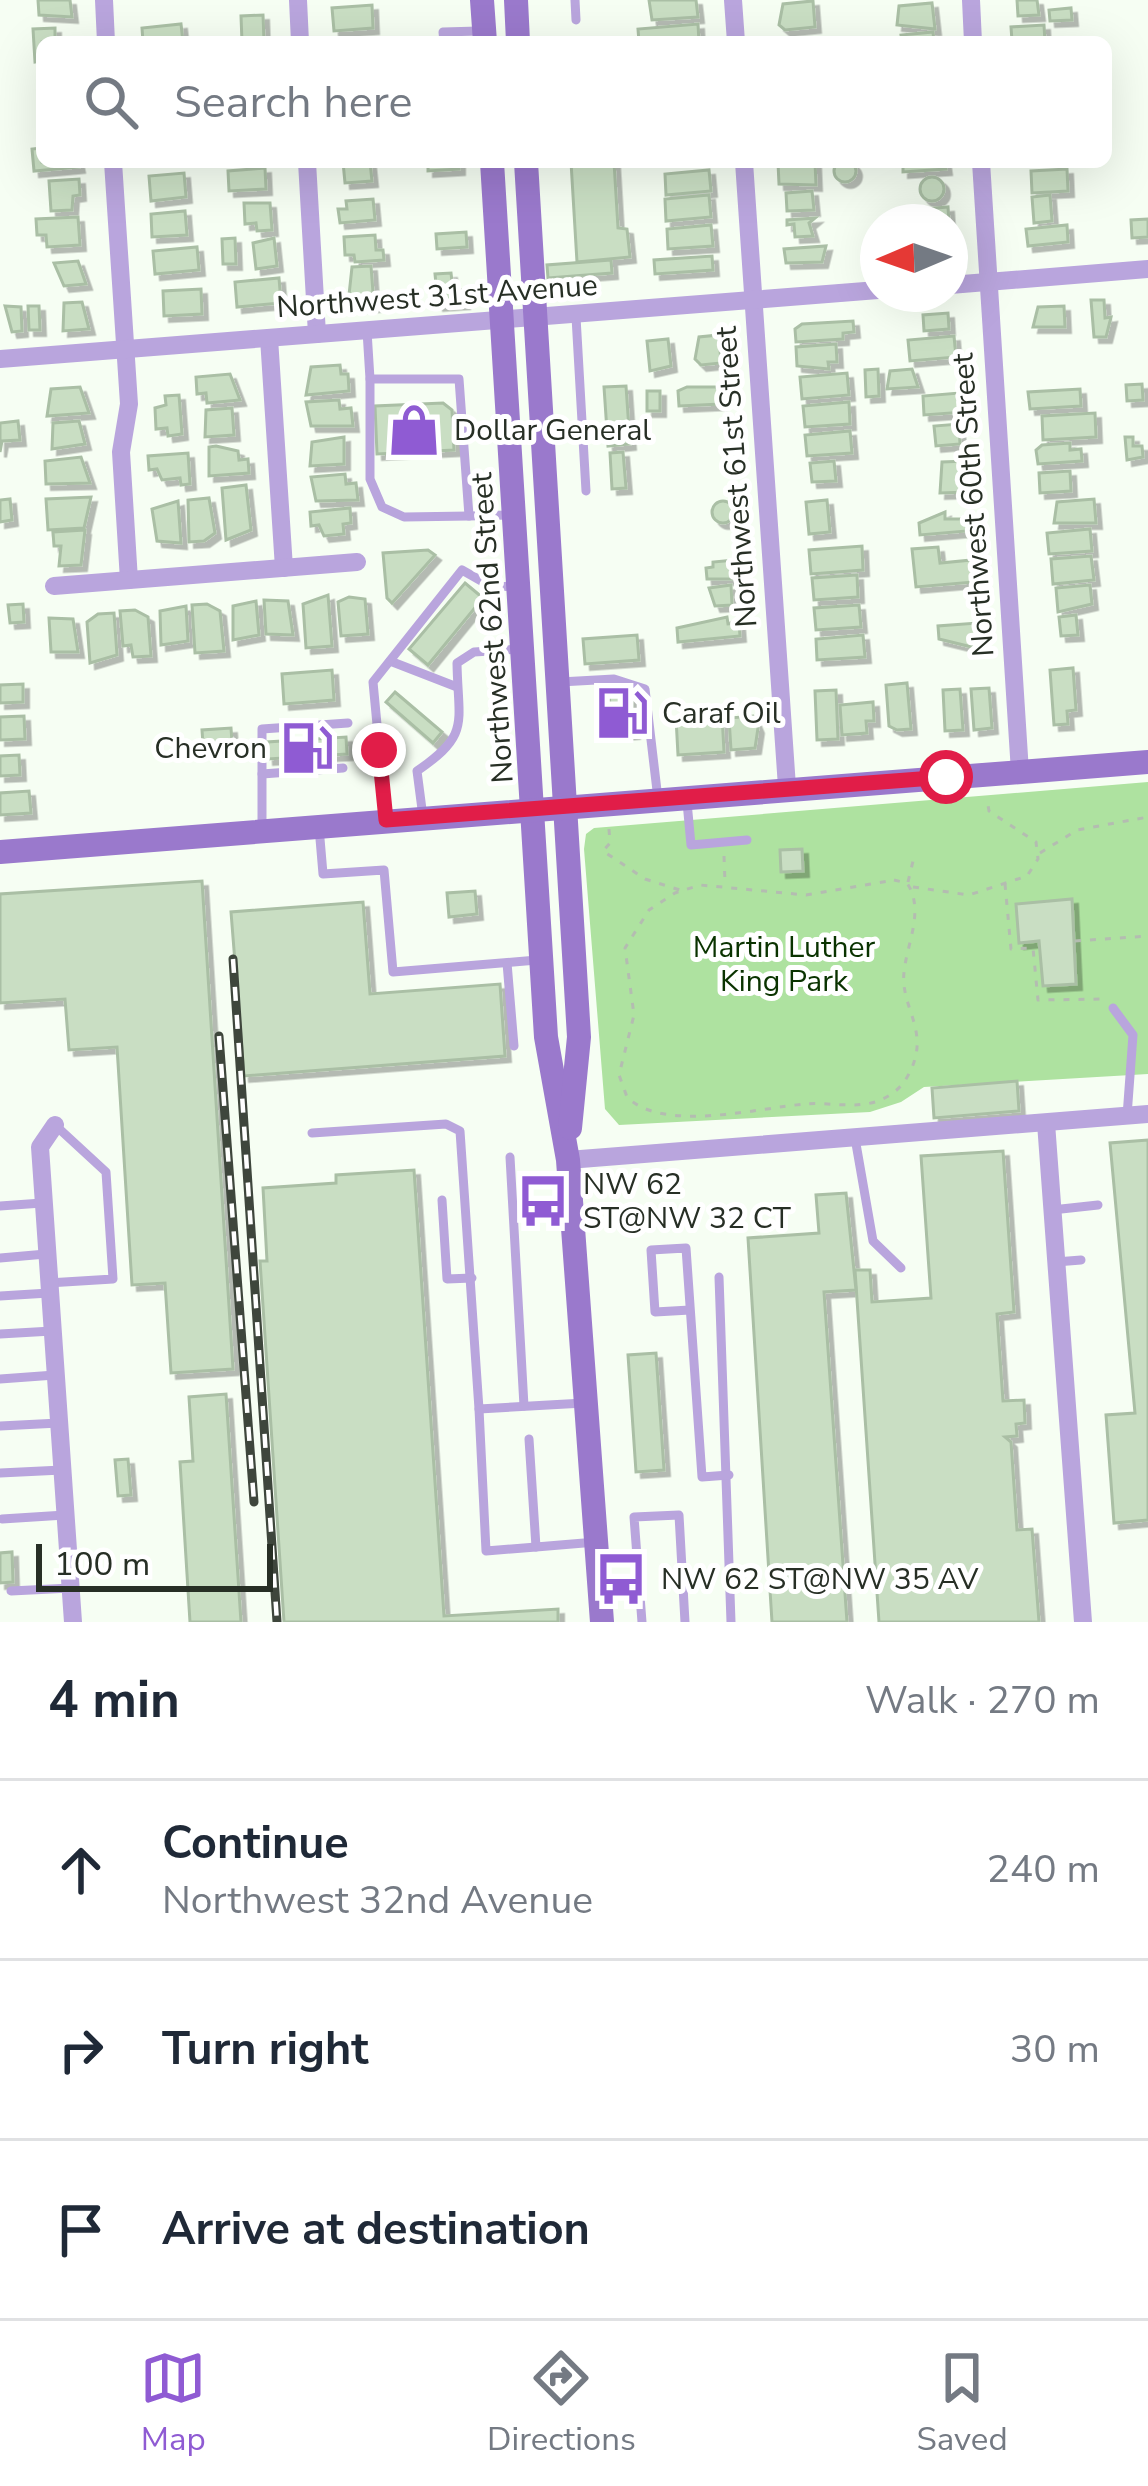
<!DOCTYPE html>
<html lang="en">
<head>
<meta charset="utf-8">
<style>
  :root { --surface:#fff; --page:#f2f2f3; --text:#1f2937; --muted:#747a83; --line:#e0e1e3; --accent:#8f5bd3 }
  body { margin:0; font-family:"Nunito Sans",sans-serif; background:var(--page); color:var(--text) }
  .compass { position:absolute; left:860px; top:204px; width:108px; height:108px; border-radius:50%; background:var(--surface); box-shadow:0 12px 48px #0002; rotate:268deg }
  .scale { position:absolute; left:36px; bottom:30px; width:237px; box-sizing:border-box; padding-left:12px; border:6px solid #272f25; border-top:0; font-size:33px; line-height:42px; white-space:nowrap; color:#272f25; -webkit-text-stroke:9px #fff; paint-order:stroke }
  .stop { position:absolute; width:36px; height:36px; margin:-27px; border:9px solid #e11d48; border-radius:50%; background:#fff }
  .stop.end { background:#e11d48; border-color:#fff; box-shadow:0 3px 12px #0008 }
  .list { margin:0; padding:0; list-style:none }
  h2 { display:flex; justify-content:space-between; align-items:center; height:156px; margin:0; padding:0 48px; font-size:51px }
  h2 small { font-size:39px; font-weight:400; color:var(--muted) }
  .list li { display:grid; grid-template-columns:78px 1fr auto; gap:36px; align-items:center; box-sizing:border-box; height:180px; padding:0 48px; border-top:3px solid var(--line) }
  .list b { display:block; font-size:45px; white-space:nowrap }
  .list p { margin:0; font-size:39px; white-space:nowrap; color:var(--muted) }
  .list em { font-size:39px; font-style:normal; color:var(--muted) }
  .icon { flex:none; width:66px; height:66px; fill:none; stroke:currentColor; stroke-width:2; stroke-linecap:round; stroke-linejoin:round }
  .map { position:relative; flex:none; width:1148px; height:1622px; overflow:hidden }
  .search { position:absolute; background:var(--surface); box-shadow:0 12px 48px #0002; left:36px; right:36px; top:36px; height:132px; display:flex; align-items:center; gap:30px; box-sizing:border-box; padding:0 42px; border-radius:18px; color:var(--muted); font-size:45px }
  .sheet { height:696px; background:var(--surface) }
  nav { display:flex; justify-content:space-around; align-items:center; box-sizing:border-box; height:168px; border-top:3px solid var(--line); background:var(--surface); font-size:33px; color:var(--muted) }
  nav a { display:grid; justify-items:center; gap:6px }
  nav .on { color:var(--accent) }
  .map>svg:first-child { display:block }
  .green { fill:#aee2a0 }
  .building { fill:#c9dec3; stroke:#aabfa5; stroke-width:3; filter:url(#shadow) }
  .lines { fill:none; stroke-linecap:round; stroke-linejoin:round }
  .path { stroke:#b4bcb1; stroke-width:3; stroke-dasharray:6 9; stroke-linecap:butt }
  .lane { stroke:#b9a5dd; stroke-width:9 }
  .street { stroke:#b9a5dd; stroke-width:18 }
  .secondary { stroke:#9a79cc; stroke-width:24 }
  .rail-casing { stroke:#3e463c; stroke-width:9 }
  .rail { stroke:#fff; stroke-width:4.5; stroke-dasharray:14; stroke-linecap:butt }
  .route { stroke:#e11d48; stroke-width:15 }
  .labels { text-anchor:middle; stroke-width:10; stroke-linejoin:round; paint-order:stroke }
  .street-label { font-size:30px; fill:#272f25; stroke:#fff }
  .poi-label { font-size:30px; fill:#272f25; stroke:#fff; text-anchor:start }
  .park-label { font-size:30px; fill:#0a3300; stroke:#fff }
</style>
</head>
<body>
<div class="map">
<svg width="1148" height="1622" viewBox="0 0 1148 1622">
  <defs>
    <filter id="shadow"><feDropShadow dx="5.5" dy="5.5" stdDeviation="0" flood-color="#0004"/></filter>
  </defs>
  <rect width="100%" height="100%" fill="#f6fef3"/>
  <polygon class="green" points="1148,782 1148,1074 924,1087 901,1102 870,1112 619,1125 605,1109 584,849 586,834 594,828"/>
  <g class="building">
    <polygon points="38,0 70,0 72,17 39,15"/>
    <polygon points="649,0 696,0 698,17 652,20"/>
    <polygon points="1017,0 1037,0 1039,15 1018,16"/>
    <polygon points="813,1 815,27 785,30 779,25 783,4"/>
    <polygon points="932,3 935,29 897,25 899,6"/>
    <polygon points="372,5 373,28 334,31 332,8"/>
    <polygon points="1071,8 1072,20 1050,21 1049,10"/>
    <polygon points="263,15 264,41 242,42 241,16"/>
    <polygon points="181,24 183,42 143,42 142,28"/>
    <polygon points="698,24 699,42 639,42 638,29"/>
    <polygon points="1044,25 1045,42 1012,41 1011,27"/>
    <polygon points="55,28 55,40 63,42 42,42 42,61 35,62 33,29"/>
    <polygon points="933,32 934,42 902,42 901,35"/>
    <polygon points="42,148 42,162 78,162 79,167 34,171 32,149"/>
    <circle cx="845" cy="171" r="11"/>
    <polygon points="343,162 370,162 372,181 345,183"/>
    <polygon points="428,162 459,162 459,169 428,171"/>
    <polygon points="571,162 614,162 618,228 627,229 630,257 577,262"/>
    <polygon points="815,162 816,185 779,184 778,163"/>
    <polygon points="903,162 945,162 946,169 903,172"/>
    <polygon points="265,168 266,189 229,191 228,171"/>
    <polygon points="1067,169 1068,191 1032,193 1031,171"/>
    <polygon points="709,170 711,191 666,195 665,174"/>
    <polygon points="184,173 186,197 151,201 149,176"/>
    <circle cx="932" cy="189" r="12"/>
    <polygon points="79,179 80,195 73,196 72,210 51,211 49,181"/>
    <polygon points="812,191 814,210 787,211 786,193"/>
    <polygon points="709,195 711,217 666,221 665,199"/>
    <polygon points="1050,195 1052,221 1034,223 1032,197"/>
    <polygon points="373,199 375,220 340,223 338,209 347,209 346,201"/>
    <polygon points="244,203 270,203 272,230 257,231 256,223 245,224"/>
    <polygon points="948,207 949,222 914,222 913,210"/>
    <polygon points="185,211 187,235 152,237 151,214"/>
    <polygon points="78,217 80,245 47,247 46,235 37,235 36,219"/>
    <polygon points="815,218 809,223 813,236 795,237 794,224 787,225 787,220"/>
    <polygon points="1148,219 1148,237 1132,238 1131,220"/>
    <polygon points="711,225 713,246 668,249 667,229"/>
    <polygon points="1067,225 1068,242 1028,246 1026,229"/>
    <polygon points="466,232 467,247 437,249 436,234"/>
    <polygon points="375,235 376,250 383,250 384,260 355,262 354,255 345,255 344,237"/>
    <polygon points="235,238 236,264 223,264 222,239"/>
    <polygon points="274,238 277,266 256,269 253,243"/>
    <polygon points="826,246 822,262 786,263 784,249"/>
    <polygon points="197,247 199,270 155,274 153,251"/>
    <polygon points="712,256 713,270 655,274 654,260"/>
    <polygon points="611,260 612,273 548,278 547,265"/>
    <polygon points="78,261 86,284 64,286 54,263"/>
    <polygon points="371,266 374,306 355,307 349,295 352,267"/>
    <polygon points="451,273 453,291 463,290 464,303 438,305 435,274"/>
    <polygon points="279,278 281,303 237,307 235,282"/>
    <polygon points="201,289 202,314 164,316 163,291"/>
    <polygon points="1091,300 1104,300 1105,318 1111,317 1106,337 1094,337"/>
    <polygon points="82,302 89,329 63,331 64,303"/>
    <polygon points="5,306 21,307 22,331 12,332"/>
    <polygon points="28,306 39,306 40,330 29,330"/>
    <polygon points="1064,306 1065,327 1033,327 1038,307"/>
    <polygon points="948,313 949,329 924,331 923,315"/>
    <polygon points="853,321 854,332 843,333 843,339 796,342 795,329 802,324"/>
    <polygon points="719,335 721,363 701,365 695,359 699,337"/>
    <polygon points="954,336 956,357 910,361 908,340"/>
    <polygon points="668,339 671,366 650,371 647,341"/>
    <polygon points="836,344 837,362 828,362 829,369 797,366 796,347"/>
    <polygon points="340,365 341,374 348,374 349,391 306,395 311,367"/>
    <polygon points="878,369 879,396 866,397 865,370"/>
    <polygon points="912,369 918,387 887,389 890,371"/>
    <polygon points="847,373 849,395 802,399 800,377"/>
    <polygon points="230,374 240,400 207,403 206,393 197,394 196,377"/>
    <polygon points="1142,384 1143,400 1127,401 1126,385"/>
    <polygon points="626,386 630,444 608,446 604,387"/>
    <polygon points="80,387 89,413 47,416 51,389"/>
    <polygon points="687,387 720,387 721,404 679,406 678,391"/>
    <polygon points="1080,389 1081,406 1030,409 1028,392"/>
    <rect x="647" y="391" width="13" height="20"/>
    <polygon points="959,393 965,412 924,415 923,396"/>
    <polygon points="179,395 182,434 168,436 167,428 156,429 155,408 166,405 165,396"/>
    <polygon points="339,400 340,409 351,408 353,426 311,426 306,402"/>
    <polygon points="849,402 850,424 805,427 803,406"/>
    <polygon points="443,403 452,410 454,450 377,454 375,406"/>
    <polygon points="232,408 234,435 205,437 206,410"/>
    <polygon points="1095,413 1096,437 1043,440 1042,416"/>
    <polygon points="18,421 20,440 2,441 0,452 0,423"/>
    <polygon points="79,421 85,444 52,449 53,423"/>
    <polygon points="959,424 960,444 936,446 934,426"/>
    <polygon points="850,431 852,453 807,456 805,435"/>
    <polygon points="344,437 344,464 310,466 312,442"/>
    <polygon points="1125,437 1133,437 1133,446 1142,446 1143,457 1127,460"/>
    <polygon points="1070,443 1070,450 1081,449 1082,461 1038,464 1036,450 1042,445"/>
    <polygon points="216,446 238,451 239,460 248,459 249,473 209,476 209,447"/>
    <polygon points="623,452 626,488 612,489 610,453"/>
    <polygon points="188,453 190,484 181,485 180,478 162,480 157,469 149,470 148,456"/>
    <polygon points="81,457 90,483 46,484 45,461"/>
    <polygon points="834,461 836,481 812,482 810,463"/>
    <polygon points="967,461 969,492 940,493 942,462"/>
    <polygon points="1070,471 1071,491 1040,493 1039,473"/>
    <polygon points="345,474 346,484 356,483 358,500 316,501 311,477"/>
    <polygon points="246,485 251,530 226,540 222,488"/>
    <polygon points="91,497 84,528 48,530 46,499"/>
    <polygon points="209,498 215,533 204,541 189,542 188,500"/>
    <polygon points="10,499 12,520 0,522 0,500"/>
    <polygon points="1094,499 1096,523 1054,523 1057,502"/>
    <polygon points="827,500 830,532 809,534 806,502"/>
    <polygon points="178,501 181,543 157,541 152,509"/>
    <circle cx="723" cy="512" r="11"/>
    <polygon points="350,508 351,523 343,524 344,534 324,536 319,525 311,526 310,512"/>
    <polygon points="945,512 945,519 966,519 967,531 920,535 919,523"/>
    <polygon points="1090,529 1092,551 1049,554 1047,533"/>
    <polygon points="85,530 81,565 59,566 61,546 54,546 53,532"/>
    <polygon points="862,546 863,570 811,574 809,550"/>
    <polygon points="938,547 940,563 972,560 974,582 916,587 912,549"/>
    <polygon points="428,550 435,555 392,603 387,598 383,553"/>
    <polygon points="1091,556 1094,580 1053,584 1051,559"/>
    <polygon points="735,560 732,579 707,579 706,568 713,567 713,562"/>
    <polygon points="857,575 858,597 814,600 812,578"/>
    <polygon points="465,583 483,598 428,665 409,649"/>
    <polygon points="731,585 732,605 715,606 709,588"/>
    <polygon points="1090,585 1092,604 1058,612 1056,588"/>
    <polygon points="328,595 332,646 306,648 303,604"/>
    <polygon points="349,597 365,599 368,634 341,636 338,602"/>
    <polygon points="264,600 288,601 293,635 266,634"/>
    <polygon points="256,601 259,635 233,640 233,606"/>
    <polygon points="23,604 24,622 10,623 8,605"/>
    <polygon points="207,604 220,611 224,651 195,653 192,605"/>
    <polygon points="859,605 861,627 816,630 814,608"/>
    <polygon points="186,606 188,641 161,645 160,611"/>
    <polygon points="135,610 148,617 151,656 133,657 131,645 123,646 120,611"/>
    <polygon points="114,613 117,655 90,663 87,622 98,614"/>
    <polygon points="1076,615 1078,635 1061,636 1059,617"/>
    <polygon points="727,617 728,624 739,623 740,636 678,642 677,628"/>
    <polygon points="49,618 73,619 78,652 51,652"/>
    <polygon points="977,623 976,648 939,639 938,626"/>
    <polygon points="637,635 639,660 585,664 583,639"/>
    <polygon points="863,635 865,657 817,660 816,639"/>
    <polygon points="1073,668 1076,710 1067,711 1068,724 1054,725 1050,670"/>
    <polygon points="332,670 334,700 284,704 282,674"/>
    <polygon points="907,683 911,729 897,730 889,726 886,685"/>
    <polygon points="23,684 23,702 0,703 0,685"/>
    <polygon points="989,688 992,728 974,730 971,689"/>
    <polygon points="960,689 963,730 945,731 943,690"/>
    <polygon points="836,690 838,739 817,740 815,691"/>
    <polygon points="631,691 634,733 612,735 609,693"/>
    <polygon points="395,692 442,732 433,743 386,702"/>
    <polygon points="873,702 874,721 866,721 867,733 842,735 840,705"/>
    <polygon points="722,715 724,752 678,755 676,718"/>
    <polygon points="24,716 25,739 0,740 0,717"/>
    <polygon points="753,716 758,728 755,748 731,750 729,718"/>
    <polygon points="231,728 232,742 203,744 202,730"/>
    <polygon points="346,737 347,754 268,759 267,742"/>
    <polygon points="19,755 20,775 0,776 0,756"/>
    <polygon points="29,791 31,813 0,815 0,793"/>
    <polygon points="802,849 803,871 781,872 780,850"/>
    <polygon points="202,881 233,1369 171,1373 165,1283 132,1285 117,1047 69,1050 65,999 0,1003 0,894"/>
    <polygon points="475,891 477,914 449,917 447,893"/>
    <polygon points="1072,899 1076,984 1043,986 1039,941 1019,943 1016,904"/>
    <polygon points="363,902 370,994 500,984 505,1056 244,1076 231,912"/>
    <polygon points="1017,1081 1019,1111 934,1118 932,1088"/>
    <polygon points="1148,1140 1148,1520 1114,1523 1106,1415 1135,1413 1110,1143"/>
    <polygon points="1003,1151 1014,1312 997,1314 1003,1401 1024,1400 1025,1423 1016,1424 1017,1436 1005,1437 1011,1442 1017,1530 1032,1529 1039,1622 879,1622 855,1270 870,1270 872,1302 931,1298 921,1156"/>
    <polygon points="414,1170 444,1616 558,1609 558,1622 284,1622 260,1261 267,1261 263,1188 336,1183 336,1175"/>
    <polygon points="846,1193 856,1290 824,1292 847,1622 772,1622 748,1238 819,1233 816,1195"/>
    <polygon points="656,1353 664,1470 636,1472 628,1355"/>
    <polygon points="226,1394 241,1622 190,1622 180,1462 193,1461 189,1397"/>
    <polygon points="128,1459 131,1495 118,1496 115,1460"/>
    <polygon points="12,1552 13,1582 0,1583 0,1553"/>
  </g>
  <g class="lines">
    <g class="path">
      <polyline points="609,829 610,843 603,851 645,879 680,890"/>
      <polyline points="1040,853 1077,830 1148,817"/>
      <polyline points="724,856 725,883"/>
      <path d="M894,880L907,883C925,910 907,943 904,972C900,1010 934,1033 906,1079C900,1089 889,1097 878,1101C856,1109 828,1102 805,1104C758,1108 663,1133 627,1097L619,1075L634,1015L625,948L649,910L675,893L700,885L806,895Z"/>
      <polyline points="908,882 914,857"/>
      <polyline points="1005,884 1011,949 1033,948 1038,1000 1106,999"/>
      <polyline points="913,887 969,895 1027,876 1038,859 1036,842 989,811 987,799"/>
      <polyline points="1075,941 1148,936"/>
    </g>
    <g class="lane">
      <polyline points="575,0 576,20"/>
      <polyline points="444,42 443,32 479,31"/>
      <polyline points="576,317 586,491"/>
      <polyline points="367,331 370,379 459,379 469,516 509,515"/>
      <polyline points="370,379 370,479 382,507 404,517 469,516"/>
      <polyline points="463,435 504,433"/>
      <polyline points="390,661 457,687"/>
      <polyline points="560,682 614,679 645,689 658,799"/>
      <polyline points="262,774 343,768"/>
      <polyline points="687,802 691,845 747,840"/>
      <path d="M423,817L417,771C471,734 458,724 457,663L474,652L521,649"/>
      <polyline points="386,820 373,682 462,570 492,587 513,586"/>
      <polyline points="319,827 323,874 384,870 393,972 537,960"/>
      <polyline points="262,830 262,729 348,723"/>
      <polyline points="507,963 514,1046"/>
      <polyline points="1113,1008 1133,1035 1127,1116"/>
      <polyline points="312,1133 446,1124 460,1131 479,1409 584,1403"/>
      <polyline points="855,1138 873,1241 901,1268"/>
      <polyline points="510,1157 524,1406"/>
      <polyline points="442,1200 447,1279 472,1278"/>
      <polyline points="0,1206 42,1203"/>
      <polyline points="1052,1210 1098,1205"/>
      <polyline points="0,1258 46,1254"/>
      <polyline points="1056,1262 1081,1260"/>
      <polyline points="719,1277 731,1622"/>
      <polyline points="48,1283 113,1279 106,1172 55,1125"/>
      <polyline points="0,1296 49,1293"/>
      <polyline points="690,1310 655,1312 651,1250 686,1248 702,1477 729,1475"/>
      <polyline points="0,1334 52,1331"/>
      <polyline points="0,1379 55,1375"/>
      <polyline points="479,1409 486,1551 536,1547"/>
      <polyline points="0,1426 59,1423"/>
      <polyline points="529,1439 536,1547 596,1542"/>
      <polyline points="0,1473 62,1470"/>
      <polyline points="2,1519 65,1515"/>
      <polyline points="11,1591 71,1588"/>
      <polyline points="642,1622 634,1517 679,1515 685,1622"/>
    </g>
    <g class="street">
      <polyline points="104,0 106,42"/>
      <polyline points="298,0 300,42"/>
      <polyline points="733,0 736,42"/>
      <polyline points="971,0 973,42"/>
      <polyline points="113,162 129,404 121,452 129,580"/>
      <polyline points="307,162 317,334"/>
      <polyline points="744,162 787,787"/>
      <polyline points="981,162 1020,772"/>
      <polyline points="950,285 1148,269"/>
      <polyline points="269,338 284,568"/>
      <polyline points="0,359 878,290"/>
      <polyline points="54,586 357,562"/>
      <polyline points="1046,1123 1083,1622"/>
      <polyline points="55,1125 40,1147 73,1622"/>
      <polyline points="568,1160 1148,1114"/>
    </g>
    <g class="secondary">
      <polyline points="482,0 485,42"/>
      <polyline points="516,0 518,42"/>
      <polyline points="492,162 546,1037 568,1160 602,1622"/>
      <polyline points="526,162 579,1037 570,1128"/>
      <polyline points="0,852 1148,762"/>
    </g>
    <g class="rail-casing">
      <g id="rail">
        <polyline points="233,959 277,1622"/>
        <polyline points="219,1036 254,1502"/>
      </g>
    </g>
    <use href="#rail" class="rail"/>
  </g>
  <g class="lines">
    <polyline class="route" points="379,750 386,820 946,777"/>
  </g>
  <defs>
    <g id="shop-bare" transform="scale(4.14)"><path d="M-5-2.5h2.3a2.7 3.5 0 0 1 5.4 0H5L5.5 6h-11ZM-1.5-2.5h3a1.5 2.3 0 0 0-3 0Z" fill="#8f5bd3" stroke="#fff" stroke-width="2.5" paint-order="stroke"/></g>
    <g id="fuel-bare" transform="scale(4.14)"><path d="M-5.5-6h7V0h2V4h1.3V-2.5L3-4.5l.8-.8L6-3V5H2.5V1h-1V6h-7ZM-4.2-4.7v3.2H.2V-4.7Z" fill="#8f5bd3" stroke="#fff" stroke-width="2.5" paint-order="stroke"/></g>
    <g id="bus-bare" transform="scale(4.14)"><path d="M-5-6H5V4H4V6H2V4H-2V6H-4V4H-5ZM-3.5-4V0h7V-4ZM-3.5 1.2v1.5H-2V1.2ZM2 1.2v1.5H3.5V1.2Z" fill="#8f5bd3" stroke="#fff" stroke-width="2.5" paint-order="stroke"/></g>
  </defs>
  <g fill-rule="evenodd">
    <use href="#shop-bare" x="414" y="430"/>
    <use href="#fuel-bare" x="622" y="713"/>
    <use href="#fuel-bare" x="307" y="748"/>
    <use href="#bus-bare" x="543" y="1201"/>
    <use href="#bus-bare" x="621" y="1579"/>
  </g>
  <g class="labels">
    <g class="street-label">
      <text transform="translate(437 296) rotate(-4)" y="10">Northwest 31st Avenue</text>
      <text transform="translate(736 477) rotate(-94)" y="10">Northwest 61st Street</text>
      <text transform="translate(973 505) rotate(-94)" y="10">Northwest 60th Street</text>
      <text transform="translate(492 628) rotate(-94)" y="10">Northwest 62nd Street</text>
    </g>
    <g class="poi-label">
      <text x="454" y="440">Dollar General</text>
      <text x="662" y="723">Caraf Oil</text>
      <text x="267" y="758" text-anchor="end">Chevron</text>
      <text x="583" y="1194">NW 62<tspan x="583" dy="34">ST@NW 32 CT</tspan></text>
      <text x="661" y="1589">NW 62 ST@NW 35 AV</text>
    </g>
    <g class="park-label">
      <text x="784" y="957">Martin Luther<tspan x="784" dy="34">King Park</tspan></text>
    </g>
  </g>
</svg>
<svg class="compass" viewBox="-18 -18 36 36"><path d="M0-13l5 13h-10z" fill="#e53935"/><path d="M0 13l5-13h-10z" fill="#747a83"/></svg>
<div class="scale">100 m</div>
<div class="stop" style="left:946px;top:777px"></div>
<div class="stop end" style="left:379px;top:750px"></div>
<div class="search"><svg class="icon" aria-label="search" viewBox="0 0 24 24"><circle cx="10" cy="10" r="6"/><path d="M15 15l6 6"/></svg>Search here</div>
</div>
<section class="sheet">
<h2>4 min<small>Walk · 270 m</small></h2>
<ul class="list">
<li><svg class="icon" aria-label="ahead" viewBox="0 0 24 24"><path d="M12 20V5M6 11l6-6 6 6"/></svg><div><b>Continue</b><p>Northwest 32nd Avenue</p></div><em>240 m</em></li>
<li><svg class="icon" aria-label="right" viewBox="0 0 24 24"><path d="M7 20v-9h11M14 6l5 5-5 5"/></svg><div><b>Turn right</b></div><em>30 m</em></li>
<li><svg class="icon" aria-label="arrive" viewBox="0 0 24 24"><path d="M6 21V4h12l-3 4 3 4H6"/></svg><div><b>Arrive at destination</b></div></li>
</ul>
</section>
<nav>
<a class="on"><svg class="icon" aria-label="map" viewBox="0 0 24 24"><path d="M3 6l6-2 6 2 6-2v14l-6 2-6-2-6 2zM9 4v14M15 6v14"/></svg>Map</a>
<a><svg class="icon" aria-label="directions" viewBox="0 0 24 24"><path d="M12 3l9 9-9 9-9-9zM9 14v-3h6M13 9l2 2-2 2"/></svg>Directions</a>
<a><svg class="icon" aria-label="saved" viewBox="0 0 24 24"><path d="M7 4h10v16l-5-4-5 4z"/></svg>Saved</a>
</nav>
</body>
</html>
